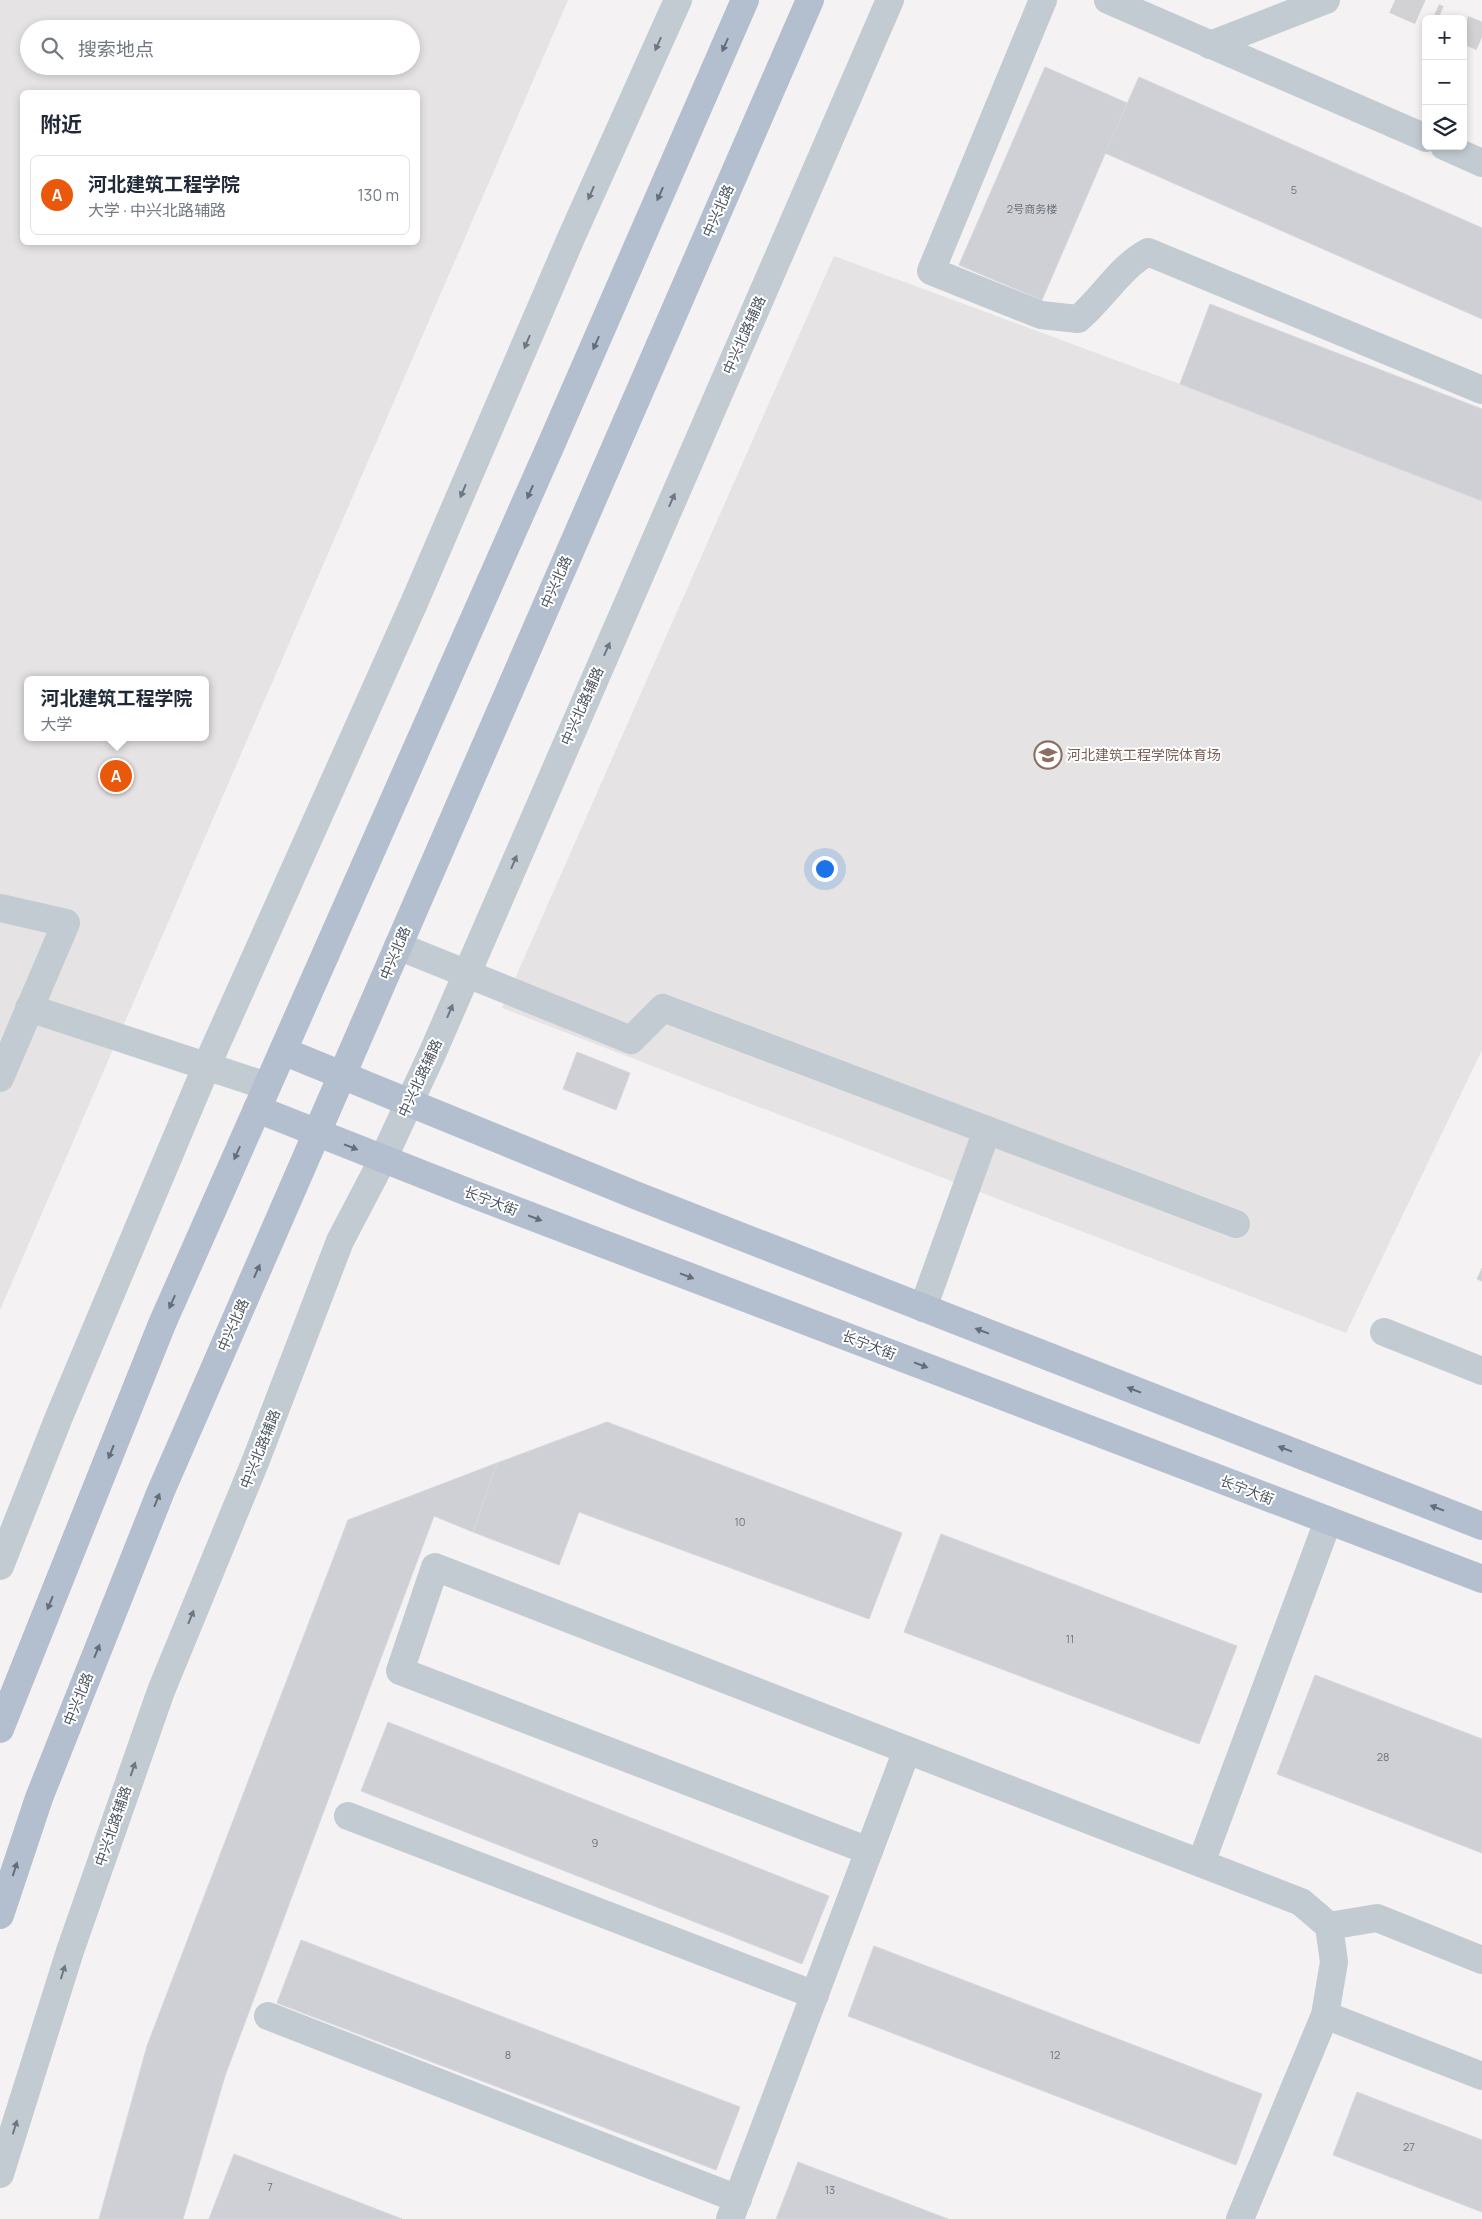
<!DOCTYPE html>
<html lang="zh">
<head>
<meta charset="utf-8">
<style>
  :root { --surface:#fff; --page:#f2f2f3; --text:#1f2937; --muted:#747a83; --line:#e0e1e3; --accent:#ea580c }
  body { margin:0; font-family:Manrope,"Noto Sans SC",sans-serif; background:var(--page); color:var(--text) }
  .controls { position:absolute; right:15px; top:15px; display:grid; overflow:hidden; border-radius:8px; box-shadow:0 2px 8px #0003 }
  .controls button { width:45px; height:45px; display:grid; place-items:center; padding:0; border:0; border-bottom:1px solid var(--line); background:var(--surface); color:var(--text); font:25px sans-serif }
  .you { position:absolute; left:824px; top:868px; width:18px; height:18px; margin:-12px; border:4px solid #fff; border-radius:50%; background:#1a73e8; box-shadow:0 0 0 8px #1a73e833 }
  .badge { display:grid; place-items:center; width:32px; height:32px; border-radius:50%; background:var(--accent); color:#fff; font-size:16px; font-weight:700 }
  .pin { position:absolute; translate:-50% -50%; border:2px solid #fff; box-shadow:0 1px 5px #0006 }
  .popup { position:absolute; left:24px; top:676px; width:185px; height:65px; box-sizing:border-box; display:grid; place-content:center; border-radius:8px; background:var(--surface); filter:drop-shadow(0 1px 4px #0005); font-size:16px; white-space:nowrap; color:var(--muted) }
  .popup b { font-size:19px; color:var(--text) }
  .popup::after { content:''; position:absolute; left:50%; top:100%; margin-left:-10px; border:10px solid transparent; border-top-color:var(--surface) }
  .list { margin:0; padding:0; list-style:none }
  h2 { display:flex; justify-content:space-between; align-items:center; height:65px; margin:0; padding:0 20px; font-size:21px }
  h2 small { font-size:16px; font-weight:400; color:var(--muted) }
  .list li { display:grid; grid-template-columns:32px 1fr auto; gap:15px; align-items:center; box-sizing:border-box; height:80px; margin:0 10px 10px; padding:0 10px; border:1px solid var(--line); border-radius:8px }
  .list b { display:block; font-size:19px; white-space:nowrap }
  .list p { margin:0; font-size:16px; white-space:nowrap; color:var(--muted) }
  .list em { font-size:16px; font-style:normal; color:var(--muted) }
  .icon { flex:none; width:28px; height:28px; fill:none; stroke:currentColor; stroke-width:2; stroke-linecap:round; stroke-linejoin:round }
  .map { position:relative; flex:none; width:1482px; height:2219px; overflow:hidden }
  .search { position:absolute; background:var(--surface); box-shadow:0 2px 8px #0003; left:20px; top:20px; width:400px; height:55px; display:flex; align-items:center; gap:12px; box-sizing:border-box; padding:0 18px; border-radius:28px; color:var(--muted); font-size:19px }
  .panel { position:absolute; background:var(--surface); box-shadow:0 2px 8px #0003; left:20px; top:90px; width:400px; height:155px; border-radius:8px }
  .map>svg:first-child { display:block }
  .education { fill:#e5e3e3; fill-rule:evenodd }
  .building { fill:#cfd0d6; stroke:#d6d7dc }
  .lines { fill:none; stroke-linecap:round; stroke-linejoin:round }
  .minor-tunnel { stroke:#d2d2d4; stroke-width:28; stroke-dasharray:28 14; stroke-linecap:butt }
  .minor { stroke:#c3cbd2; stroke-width:28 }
  .major { stroke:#b3bfcf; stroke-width:28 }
  .oneway { fill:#6e7781 }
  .oneway2 { fill:#646e7a }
  .labels { text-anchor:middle; stroke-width:4; stroke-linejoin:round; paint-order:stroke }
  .number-label { font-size:11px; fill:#6b727c }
  .street-label { font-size:14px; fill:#4a535e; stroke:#fff }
  .education-label { font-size:14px; fill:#785e54; stroke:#fff; text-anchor:start }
</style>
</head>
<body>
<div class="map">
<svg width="1482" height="2219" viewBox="0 0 1482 2219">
  <rect width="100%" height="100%" fill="#f4f2f2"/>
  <g class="education">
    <path d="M0,0H568L0,1310ZM29,29H411V66H29ZM22,92H418V242H22ZM27,680H205V737H27Z"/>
    <polygon points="834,256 1180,384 1482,501 1482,1050 1346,1333 502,1008"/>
  </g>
  <g class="building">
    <polygon points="1045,67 1127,103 1042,300 959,265"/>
    <polygon points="1139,77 1482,228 1482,319 1105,153"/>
    <polygon points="1210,304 1482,409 1482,501 1180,384"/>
    <polygon points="577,1052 630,1073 616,1110 563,1089"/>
    <polygon points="1482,1268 1482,1281 1477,1279"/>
    <polygon points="607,1422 902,1533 869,1619 579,1512 559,1565 473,1532 497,1463"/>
    <polygon points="497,1463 473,1532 434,1516 225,2076 183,2219 99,2219 147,2046 348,1520"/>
    <polygon points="941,1534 1237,1646 1199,1744 904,1632"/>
    <polygon points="1315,1675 1482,1739 1482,1853 1277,1774"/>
    <polygon points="388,1722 829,1896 802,1964 361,1791"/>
    <polygon points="301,1940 740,2107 716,2170 277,2003"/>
    <polygon points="874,1946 1262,2094 1236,2165 848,2016"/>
    <polygon points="1357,2092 1482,2140 1482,2212 1333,2155"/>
    <polygon points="234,2154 402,2219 209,2219"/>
    <polygon points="798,2162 948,2219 776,2219"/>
  </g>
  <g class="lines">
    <g class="minor-tunnel">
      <polyline points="1395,0 1438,19"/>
      <polyline points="1463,29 1482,37"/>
    </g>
    <g class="minor">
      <path d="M1043,0L931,271L1041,315L1078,319C1103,298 1120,267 1148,252L1482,390"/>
      <polyline points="1108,0 1426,138"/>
      <polyline points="1210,45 1326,0"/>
      <polyline points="1444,146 1482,163"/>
      <polyline points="0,908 66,923 0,1078"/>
      <polyline points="398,946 631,1040 663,1008 1236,1224"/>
      <polyline points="29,1008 267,1086"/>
      <polyline points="923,1308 987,1130"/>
      <polyline points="1384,1332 1482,1371"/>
      <polyline points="0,1566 59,1417 207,1065 414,603 571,238 678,0"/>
      <polyline points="348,1816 815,1995"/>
      <polyline points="869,1851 400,1671 435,1567 907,1750"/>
      <polyline points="1201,1863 1328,1521"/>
      <polyline points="1329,1926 1377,1918 1482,1960"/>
      <polyline points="1325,2015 1482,2076"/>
      <polyline points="268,2016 738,2199"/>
      <polyline points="0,2174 70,1951 161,1691 256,1460 340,1241 383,1159 432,1054 890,0"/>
      <polyline points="730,2219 907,1750 1301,1902 1329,1926 1334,1962 1325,2015 1240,2219"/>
    </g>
    <g class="major">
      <polyline points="283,1051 635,1195 1482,1526"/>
      <polyline points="257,1109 470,1193 1482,1579"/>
      <polyline points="0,1729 162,1324 554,438 745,0"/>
      <polyline points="0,1915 39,1798 161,1491 810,0"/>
    </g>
  </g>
  <defs><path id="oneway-solid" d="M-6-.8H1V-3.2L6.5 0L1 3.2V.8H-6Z" transform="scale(1.25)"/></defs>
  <g class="oneway">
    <use href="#oneway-solid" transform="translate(658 44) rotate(114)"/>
    <use href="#oneway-solid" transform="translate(591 193) rotate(114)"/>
    <use href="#oneway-solid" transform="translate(527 342) rotate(113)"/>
    <use href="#oneway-solid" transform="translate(463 491) rotate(113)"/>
    <use href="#oneway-solid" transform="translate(672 500) rotate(-66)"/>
    <use href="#oneway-solid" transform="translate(607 649) rotate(-66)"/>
    <use href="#oneway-solid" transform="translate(514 862) rotate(-67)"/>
    <use href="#oneway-solid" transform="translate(450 1011) rotate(-67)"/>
    <use href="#oneway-solid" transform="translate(191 1617) rotate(-68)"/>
    <use href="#oneway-solid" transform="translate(133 1769) rotate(-71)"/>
    <use href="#oneway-solid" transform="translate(63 1972) rotate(-73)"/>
    <use href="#oneway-solid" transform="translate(15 2127) rotate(-73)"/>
  </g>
  <g class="oneway2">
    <use href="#oneway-solid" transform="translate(725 45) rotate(114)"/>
    <use href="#oneway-solid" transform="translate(660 194) rotate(114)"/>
    <use href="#oneway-solid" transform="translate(596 343) rotate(114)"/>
    <use href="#oneway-solid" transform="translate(530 492) rotate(114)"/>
    <use href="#oneway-solid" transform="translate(351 1147) rotate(21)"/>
    <use href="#oneway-solid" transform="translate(237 1153) rotate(114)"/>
    <use href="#oneway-solid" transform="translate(535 1218) rotate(21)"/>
    <use href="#oneway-solid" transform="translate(257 1271) rotate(-66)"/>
    <use href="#oneway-solid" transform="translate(687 1276) rotate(21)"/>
    <use href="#oneway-solid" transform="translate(172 1302) rotate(114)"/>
    <use href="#oneway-solid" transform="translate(982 1331) rotate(-159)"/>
    <use href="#oneway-solid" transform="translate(921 1365) rotate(21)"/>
    <use href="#oneway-solid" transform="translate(1134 1390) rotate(-159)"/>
    <use href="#oneway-solid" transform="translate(1285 1449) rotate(-159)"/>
    <use href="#oneway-solid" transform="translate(111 1452) rotate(112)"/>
    <use href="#oneway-solid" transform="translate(157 1500) rotate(-68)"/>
    <use href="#oneway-solid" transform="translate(1437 1508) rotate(-159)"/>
    <use href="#oneway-solid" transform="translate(50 1603) rotate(112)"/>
    <use href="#oneway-solid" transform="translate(97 1651) rotate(-68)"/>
    <use href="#oneway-solid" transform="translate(15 1869) rotate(-72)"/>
  </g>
  <defs>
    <g id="school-ring" transform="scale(1.4375)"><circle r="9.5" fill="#fff" stroke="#8d6e63" stroke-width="1.5"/><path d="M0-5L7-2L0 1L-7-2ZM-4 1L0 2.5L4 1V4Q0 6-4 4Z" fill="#8d6e63"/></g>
  </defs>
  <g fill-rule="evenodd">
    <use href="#school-ring" x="1048" y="755"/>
  </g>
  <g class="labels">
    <g class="number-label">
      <text x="1294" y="194">5</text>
      <text x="1032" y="213">2号商务楼</text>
      <text x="740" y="1526">10</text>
      <text x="1070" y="1643">11</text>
      <text x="1383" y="1761">28</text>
      <text x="595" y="1847">9</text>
      <text x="508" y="2059">8</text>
      <text x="1055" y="2059">12</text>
      <text x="1409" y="2151">27</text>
      <text x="270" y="2191">7</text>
      <text x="830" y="2194">13</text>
    </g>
    <g class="street-label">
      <text transform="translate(718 211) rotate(-66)" y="5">中兴北路</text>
      <text transform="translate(744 335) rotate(-66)" y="5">中兴北路辅路</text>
      <text transform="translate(556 582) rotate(-66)" y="5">中兴北路</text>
      <text transform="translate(582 706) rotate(-66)" y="5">中兴北路辅路</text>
      <text transform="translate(395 953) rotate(-67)" y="5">中兴北路</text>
      <text transform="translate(420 1078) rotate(-65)" y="5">中兴北路辅路</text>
      <text transform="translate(491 1201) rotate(21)" y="5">长宁大街</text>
      <text transform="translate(233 1325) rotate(-66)" y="5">中兴北路</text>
      <text transform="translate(869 1345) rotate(21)" y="5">长宁大街</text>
      <text transform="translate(260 1449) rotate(-68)" y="5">中兴北路辅路</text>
      <text transform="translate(1247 1490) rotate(21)" y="5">长宁大街</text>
      <text transform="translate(78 1699) rotate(-68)" y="5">中兴北路</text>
      <text transform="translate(113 1826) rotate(-71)" y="5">中兴北路辅路</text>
    </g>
    <g class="education-label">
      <text x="1067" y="760">河北建筑工程学院体育场</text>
    </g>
  </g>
</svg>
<div class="controls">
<button>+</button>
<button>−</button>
<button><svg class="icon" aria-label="layers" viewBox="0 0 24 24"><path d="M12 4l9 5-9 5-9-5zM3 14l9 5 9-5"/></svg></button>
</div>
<div class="you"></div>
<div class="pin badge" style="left:116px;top:776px">A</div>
<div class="popup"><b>河北建筑工程学院</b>大学</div>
<div class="search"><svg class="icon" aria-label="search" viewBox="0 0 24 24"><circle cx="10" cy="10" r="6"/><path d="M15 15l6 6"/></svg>搜索地点</div>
<section class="panel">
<h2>附近<small></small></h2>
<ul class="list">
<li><span class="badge">A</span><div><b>河北建筑工程学院</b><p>大学 · 中兴北路辅路</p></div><em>130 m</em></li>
</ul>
</section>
</div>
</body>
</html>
